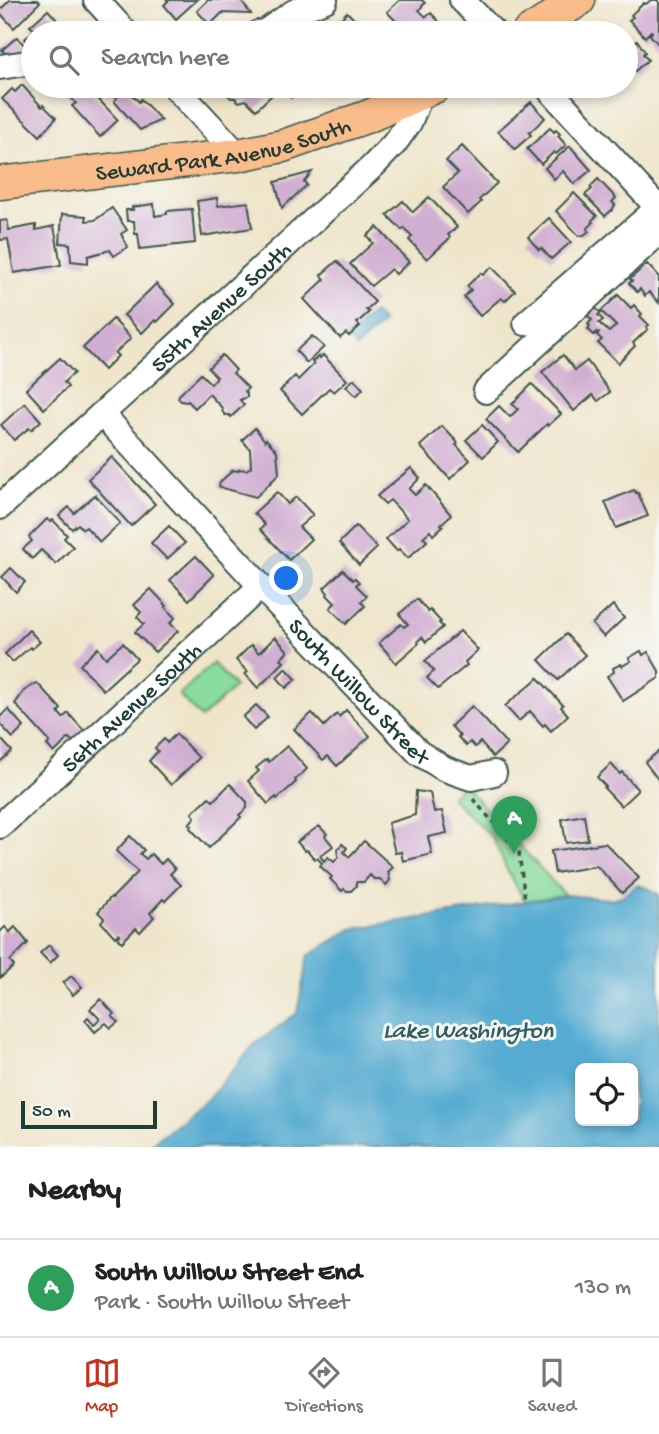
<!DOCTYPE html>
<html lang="en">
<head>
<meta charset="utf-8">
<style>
  :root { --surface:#fff; --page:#f6f6f6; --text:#222; --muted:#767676; --line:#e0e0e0; --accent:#c8321e }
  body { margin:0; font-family:"Gochi Hand",sans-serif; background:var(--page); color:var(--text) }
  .controls { position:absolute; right:21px; bottom:21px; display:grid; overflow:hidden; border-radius:10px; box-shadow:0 4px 10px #0003 }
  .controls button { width:63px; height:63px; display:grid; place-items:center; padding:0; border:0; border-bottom:2px solid var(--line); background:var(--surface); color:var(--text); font:35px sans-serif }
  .scale { position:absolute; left:21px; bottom:18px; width:136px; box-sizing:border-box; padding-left:7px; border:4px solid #1f3d34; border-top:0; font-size:19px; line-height:24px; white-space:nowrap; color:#1f3d34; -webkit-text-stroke:5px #f6f6f2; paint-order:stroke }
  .you { position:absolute; left:287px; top:579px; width:24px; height:24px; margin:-18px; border:5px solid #fff; border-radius:50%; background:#1a73e8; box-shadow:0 0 0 10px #1a73e833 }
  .badge { display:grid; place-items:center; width:46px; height:46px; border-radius:50%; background:var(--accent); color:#fff; font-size:23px; font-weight:700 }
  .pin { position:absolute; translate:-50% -58px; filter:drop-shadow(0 2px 4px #0008) }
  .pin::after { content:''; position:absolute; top:37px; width:24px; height:21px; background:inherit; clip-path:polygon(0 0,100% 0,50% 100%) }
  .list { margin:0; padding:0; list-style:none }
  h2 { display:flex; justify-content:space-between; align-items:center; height:91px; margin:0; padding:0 28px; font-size:30px }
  h2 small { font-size:23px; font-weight:400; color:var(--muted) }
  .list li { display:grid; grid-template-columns:46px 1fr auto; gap:21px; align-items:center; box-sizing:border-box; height:98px; padding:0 28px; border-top:2px solid var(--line) }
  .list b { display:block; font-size:26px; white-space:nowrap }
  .list p { margin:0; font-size:23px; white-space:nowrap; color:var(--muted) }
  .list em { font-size:23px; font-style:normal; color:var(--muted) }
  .icon { flex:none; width:38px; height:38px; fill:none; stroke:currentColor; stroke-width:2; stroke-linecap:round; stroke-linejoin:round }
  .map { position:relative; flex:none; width:659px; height:1147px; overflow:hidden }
  .search { position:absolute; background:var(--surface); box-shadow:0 4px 10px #0003; left:21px; right:21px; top:21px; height:77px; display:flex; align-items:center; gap:18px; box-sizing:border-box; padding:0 24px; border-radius:38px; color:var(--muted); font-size:26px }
  .sheet { height:189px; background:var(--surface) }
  nav { display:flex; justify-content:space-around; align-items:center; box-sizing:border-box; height:98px; border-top:2px solid var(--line); background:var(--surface); font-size:19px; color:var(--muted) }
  nav a { display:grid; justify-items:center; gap:4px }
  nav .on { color:var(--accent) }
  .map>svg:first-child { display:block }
  .green { fill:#89dc9c; stroke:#548c68; stroke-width:2 }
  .water { fill:#55abd1; stroke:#3a7482; stroke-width:2; fill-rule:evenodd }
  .building { fill:#d1afd2 }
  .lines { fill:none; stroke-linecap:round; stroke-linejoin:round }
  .minor-casing { stroke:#3e564b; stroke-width:28 }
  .major-casing { stroke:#3e564b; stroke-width:35 }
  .path { stroke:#3e564b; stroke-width:3.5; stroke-dasharray:5 5; stroke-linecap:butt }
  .minor { stroke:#fff; stroke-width:24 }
  .major { stroke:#fabc8b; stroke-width:32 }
  .labels { text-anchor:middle; stroke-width:6; stroke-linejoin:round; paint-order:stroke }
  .street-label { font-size:23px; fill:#1f3d34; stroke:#f6f6f2 }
  .water-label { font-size:24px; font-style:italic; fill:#2f5e63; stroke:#f6f6f2 }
</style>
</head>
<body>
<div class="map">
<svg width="659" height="1147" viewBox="0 0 659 1147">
  <rect width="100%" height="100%" fill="#f6f6f2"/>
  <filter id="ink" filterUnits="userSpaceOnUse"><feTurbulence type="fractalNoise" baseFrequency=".0143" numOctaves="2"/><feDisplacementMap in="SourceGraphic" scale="14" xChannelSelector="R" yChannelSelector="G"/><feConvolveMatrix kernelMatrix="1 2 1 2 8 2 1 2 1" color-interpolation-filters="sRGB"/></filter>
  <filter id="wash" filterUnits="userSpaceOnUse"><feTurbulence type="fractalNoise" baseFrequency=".00686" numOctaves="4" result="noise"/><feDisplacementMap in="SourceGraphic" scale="28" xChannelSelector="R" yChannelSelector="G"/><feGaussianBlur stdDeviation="1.57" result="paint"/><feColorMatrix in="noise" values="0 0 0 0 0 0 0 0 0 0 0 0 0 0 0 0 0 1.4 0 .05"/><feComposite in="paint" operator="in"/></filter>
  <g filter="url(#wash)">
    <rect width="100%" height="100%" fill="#efe5cb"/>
    <g class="green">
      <polygon points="213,663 235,687 201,718 179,695"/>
      <polygon points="464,785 565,895 525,901 507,870 493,838 451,797"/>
    </g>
    <g class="water">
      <polygon points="373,313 383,323 356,348 346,337"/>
      <path d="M637,885L648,888L659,895V1147H147L209,1098L254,1045L297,1013L308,956L352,929L565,895L610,899L622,896ZM633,1068V1121H580V1068Z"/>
    </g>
    <g id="blocks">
      <g class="building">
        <polygon points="10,0 37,0 40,2 14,28 0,13 0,10"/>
        <polygon points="167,0 197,0 176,19 164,5 168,1"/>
        <polygon points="208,0 240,0 251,14 222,13 210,25 197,11"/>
        <polygon points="400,0 422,0 425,3 419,10 426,17 431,13 445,28 439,33 398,33 403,28 387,12"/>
        <polygon points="651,0 657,0 659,2 659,45 650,35 652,32 651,31 645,37 629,20 633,17 631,15 644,3 646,4"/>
        <polygon points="48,10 69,33 33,33 33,48 25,39 35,30 30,26"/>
        <polygon points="347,12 354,19 341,32 335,25"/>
        <polygon points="626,35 634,43 637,40 645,52 643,54 648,60 635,71 630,65 626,69"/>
        <polygon points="17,37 26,47 11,60 2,50"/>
        <polygon points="22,85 42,107 43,105 56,118 40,136 2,99 12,89 15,92"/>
        <polygon points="68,86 86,86 118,120 100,137 72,106 76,103 64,90"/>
        <polygon points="99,86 123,86 139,102 141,99 161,120 140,130 114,101 117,98 112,93 109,96"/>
        <polygon points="226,86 265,86 273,94 256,110 246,100 239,102 235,98 231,98 222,89"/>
        <polygon points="277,86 305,86 291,98 283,90 282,91"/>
        <polygon points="531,102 545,118 529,133 531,135 515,149 498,131"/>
        <polygon points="550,128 554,132 556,130 560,134 558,136 566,145 556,154 554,152 541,164 527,149"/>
        <polygon points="462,146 497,183 479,200 481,202 468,214 443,187 458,173 446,161"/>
        <polygon points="570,146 591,170 574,184 563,171 554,179 545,168"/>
        <polygon points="312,172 304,182 307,185 282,208 275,182"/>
        <polygon points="598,179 616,198 612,202 615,205 612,210 605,216 585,195 592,189 590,187"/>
        <polygon points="574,193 597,216 592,220 593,223 587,229 589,231 584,235 579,236 556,211"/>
        <polygon points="429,197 457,227 448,235 450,238 427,259 409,240 412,237 404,228 402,230 387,215 403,201 413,212"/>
        <polygon points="217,198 218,206 248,202 252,228 202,236 197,201"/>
        <polygon points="154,204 155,216 167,214 167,211 192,209 195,243 140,249 138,234 135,234 134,221 127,221 126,210 133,210 132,207"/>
        <polygon points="112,208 127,230 121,234 128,247 114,256 110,250 88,256 88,263 71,261 70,244 60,243 62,214 86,216 86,221 95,220"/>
        <polygon points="549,218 571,242 551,259 541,248 539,250 528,237"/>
        <polygon points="7,220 9,230 36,225 36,230 54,226 61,265 14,273 8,239 0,240 0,221"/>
        <polygon points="377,227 409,262 396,274 391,269 371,286 350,264 373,243 367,236"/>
        <polygon points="337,261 375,302 366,310 369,312 357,323 360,326 349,336 346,333 340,338 304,299 325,279 321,275"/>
        <polygon points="647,264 659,277 659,303 649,292 645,296 640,289 637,292 629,283 632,281 630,279"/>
        <polygon points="492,267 515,291 505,301 501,298 480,316 464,297 471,290 467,286 481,273 483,275"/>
        <polygon points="156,284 175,304 157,322 155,320 142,333 124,315"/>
        <polygon points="618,295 631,308 634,305 642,314 640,316 649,325 646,327 648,329 633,343 635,346 618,363 598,343 602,340 597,335 599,333 597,332 594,335 588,329 590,326 588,324 592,320 587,315 595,308 601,313 598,315 603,320 599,323 609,332 616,326 601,311"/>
        <polygon points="113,319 131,338 115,353 118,356 104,370 83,348"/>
        <polygon points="312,336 324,347 307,363 296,351"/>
        <polygon points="222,355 236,370 233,373 248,388 245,391 247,394 247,397 240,400 244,405 231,417 229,415 225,415 222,411 223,409 209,394 195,408 188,401 186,402 181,401 178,398 179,395 201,374 211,384 217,377 208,368"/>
        <polygon points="323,355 347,380 334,392 329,388 302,414 280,391 295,376 298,380 314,364 312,362 319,356 320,358"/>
        <polygon points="563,355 575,370 587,361 610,392 598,401 593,395 574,411 542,372"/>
        <polygon points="60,358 74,373 64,382 68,387 44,409 26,389"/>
        <polygon points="354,379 363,389 356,396 346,386"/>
        <polygon points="532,384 561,414 548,426 547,424 518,452 486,419 499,406 510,417 518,409 512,404"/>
        <polygon points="25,403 41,421 31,430 29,428 14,440 1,425"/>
        <polygon points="482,425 498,442 483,457 466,440"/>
        <polygon points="442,426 458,443 456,445 470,460 450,479 420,446"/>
        <polygon points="255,428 265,441 266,439 277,451 279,474 256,497 219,487 220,482 233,470 238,471 239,469 246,470 251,467 250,449 242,440"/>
        <polygon points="112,457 155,504 131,526 88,479"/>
        <polygon points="411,468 420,478 409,489 415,495 426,485 451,515 441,524 443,526 433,535 430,531 423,537 427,541 408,558 399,549 397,551 386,539 408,519 390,500 385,504 377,496"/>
        <polygon points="634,490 636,493 638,493 648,516 616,528 605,502"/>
        <polygon points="277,492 288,504 296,497 313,515 299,527 311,539 289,560 260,529 265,525 254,513"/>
        <polygon points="95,495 120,523 100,542 86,527 83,529 78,524 72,529 59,516 69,507 74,513"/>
        <polygon points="47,519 50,522 53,520 67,535 64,538 73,547 56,564 41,550 32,559 23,549 32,541 29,537"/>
        <polygon points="169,526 185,543 167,559 151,543"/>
        <polygon points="356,526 377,548 359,565 339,543"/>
        <polygon points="196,556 214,575 189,600 170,580"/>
        <polygon points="11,568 25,582 16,592 2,577"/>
        <polygon points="343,570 353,580 355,578 359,582 356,585 367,596 361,602 365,606 346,624 330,608 335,603 327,595 328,593 324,588"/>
        <polygon points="151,589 167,606 165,607 175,618 170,623 178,631 155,652 135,632 144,624 137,617 141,612 134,605"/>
        <polygon points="417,599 428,612 430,610 441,622 439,623 443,627 426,642 422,637 418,641 419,643 396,663 379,643 401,624 404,627 408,624 399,614"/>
        <polygon points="613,605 624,618 604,637 592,624"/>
        <polygon points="29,630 40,642 32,649 30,647 13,662 5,654"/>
        <polygon points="460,631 478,650 465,662 467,665 438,689 427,678 434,671 425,661"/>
        <polygon points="566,634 585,655 558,680 539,660"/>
        <polygon points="275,637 288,651 281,659 284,662 258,688 245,674 248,672 236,660 251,645 259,653"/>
        <polygon points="123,643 137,659 103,690 80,665 98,648 106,658"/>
        <polygon points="641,651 643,655 648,652 659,671 659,678 623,701 607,676 614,672 613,668 621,664 622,666 631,661 629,658"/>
        <polygon points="286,668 296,679 286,688 277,677"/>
        <polygon points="538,678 563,705 561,707 568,715 551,731 545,724 543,726 530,711 519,721 505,706"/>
        <polygon points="37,683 61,709 58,712 63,718 68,713 86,733 75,744 69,738 54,753 47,745 50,742 15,704 24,691"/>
        <polygon points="256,705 268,717 254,730 243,717"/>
        <polygon points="472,706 507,744 493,757 480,742 475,747 470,742 466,746 458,737 460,736 451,726"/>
        <polygon points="8,709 24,727 13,738 0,724 0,717"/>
        <polygon points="346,710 370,736 337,766 328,756 323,760 294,729 312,713 324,726 337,714 339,717"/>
        <polygon points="176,734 199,758 171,785 149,761 158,751 155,748 164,739 167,743"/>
        <polygon points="0,738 12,751 0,762"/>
        <polygon points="287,746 307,769 295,780 296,782 277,799 276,797 268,804 248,781 259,771 256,768 267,759 269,762"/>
        <polygon points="659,751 659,781 645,762"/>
        <polygon points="611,764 620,774 622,772 638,790 621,806 604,788 606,787 597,777"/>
        <polygon points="230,784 247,802 247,808 239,815 241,817 209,848 190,828 192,826 189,824 195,817 192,813 209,797 213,801"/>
        <polygon points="416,791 430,793 434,812 442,811 447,833 428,837 432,854 403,861 401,852 395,853 388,823 415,815"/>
        <polygon points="584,815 588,840 566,843 562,819"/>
        <polygon points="319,826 327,834 325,836 333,846 320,856 324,861 328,857 334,862 338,857 338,849 342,844 347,848 344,852 349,857 364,841 393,867 388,872 390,880 386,885 380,879 374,879 370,875 364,882 356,882 356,886 351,891 347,891 344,889 342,891 330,879 332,877 320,866 322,863 317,858 315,859 307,850 305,851 297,842"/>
        <polygon points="130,836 144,850 140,854 146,859 151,854 161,864 166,859 175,869 170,874 181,885 165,901 163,899 150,913 154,917 140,932 136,928 122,942 118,938 120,935 118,934 115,937 101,922 104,918 98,912 111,897 112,898 138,872 116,851"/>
        <polygon points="605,843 639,878 622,893 597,866 555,873 551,851"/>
        <polygon points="5,927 10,932 15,927 28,943 10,961 14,966 0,978 0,932"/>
        <polygon points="49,945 58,955 50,963 40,953"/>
        <polygon points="71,976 82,987 73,995 63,983"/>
        <polygon points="101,999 114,1014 112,1016 118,1022 111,1028 106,1023 95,1032 85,1020 88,1017 94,1024 100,1019 90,1009"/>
      </g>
    </g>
  </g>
  <g filter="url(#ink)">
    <use href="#blocks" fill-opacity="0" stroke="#3e564b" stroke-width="2"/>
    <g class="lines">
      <g class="minor-casing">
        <g id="minor">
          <polyline points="96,0 126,33"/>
          <polyline points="462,0 494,33"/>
          <polyline points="258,33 265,32 294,12 325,0"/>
          <polyline points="0,67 33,62"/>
          <polyline points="174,86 238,155"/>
          <polyline points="546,86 659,209"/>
          <polyline points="526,323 658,208"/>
          <polyline points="486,391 659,232"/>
          <path id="s1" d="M102,414L268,594L419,753L445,769L471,778L494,773"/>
          <path id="s2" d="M0,507L373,166L394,144L409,123L421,94"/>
          <path id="s3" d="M0,826L261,586"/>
        </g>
      </g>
      <g class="major-casing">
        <g id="major">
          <polyline points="528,33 579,0"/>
          <path id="s4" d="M0,183L238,155L283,146L369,116L436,86"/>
        </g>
      </g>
      <polyline class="path" points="473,799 519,852 525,901"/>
      <use href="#minor" class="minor"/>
      <use href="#major" class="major"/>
    </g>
  </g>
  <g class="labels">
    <g class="street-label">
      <text dy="8" stroke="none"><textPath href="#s4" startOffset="226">Seward Park Avenue South</textPath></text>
      <text dy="8" stroke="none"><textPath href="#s2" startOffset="298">55th Avenue South</textPath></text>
      <text dy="8" stroke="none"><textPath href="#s1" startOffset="378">South Willow Street</textPath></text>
      <text dy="8" stroke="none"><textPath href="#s3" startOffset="177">56th Avenue South</textPath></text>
    </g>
    <g class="water-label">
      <text x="468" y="1037">Lake Washington</text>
    </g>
  </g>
</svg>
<div class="controls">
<button><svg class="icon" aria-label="locate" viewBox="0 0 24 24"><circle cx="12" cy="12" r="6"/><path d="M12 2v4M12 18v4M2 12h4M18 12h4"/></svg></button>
</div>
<div class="scale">50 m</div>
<div class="you"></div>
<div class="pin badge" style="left:514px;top:854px;background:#2e9e5b">A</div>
<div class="search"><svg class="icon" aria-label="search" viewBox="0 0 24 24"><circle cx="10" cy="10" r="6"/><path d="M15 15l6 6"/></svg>Search here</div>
</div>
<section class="sheet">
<h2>Nearby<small></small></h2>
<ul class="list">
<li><span class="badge" style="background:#2e9e5b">A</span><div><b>South Willow Street End</b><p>Park · South Willow Street</p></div><em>130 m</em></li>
</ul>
</section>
<nav>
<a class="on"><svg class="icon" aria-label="map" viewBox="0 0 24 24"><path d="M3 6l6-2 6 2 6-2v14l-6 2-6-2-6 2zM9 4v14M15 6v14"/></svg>Map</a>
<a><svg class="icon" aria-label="directions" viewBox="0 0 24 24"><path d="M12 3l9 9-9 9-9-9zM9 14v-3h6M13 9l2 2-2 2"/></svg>Directions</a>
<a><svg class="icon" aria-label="saved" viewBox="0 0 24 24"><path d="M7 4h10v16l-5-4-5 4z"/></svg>Saved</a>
</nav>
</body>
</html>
